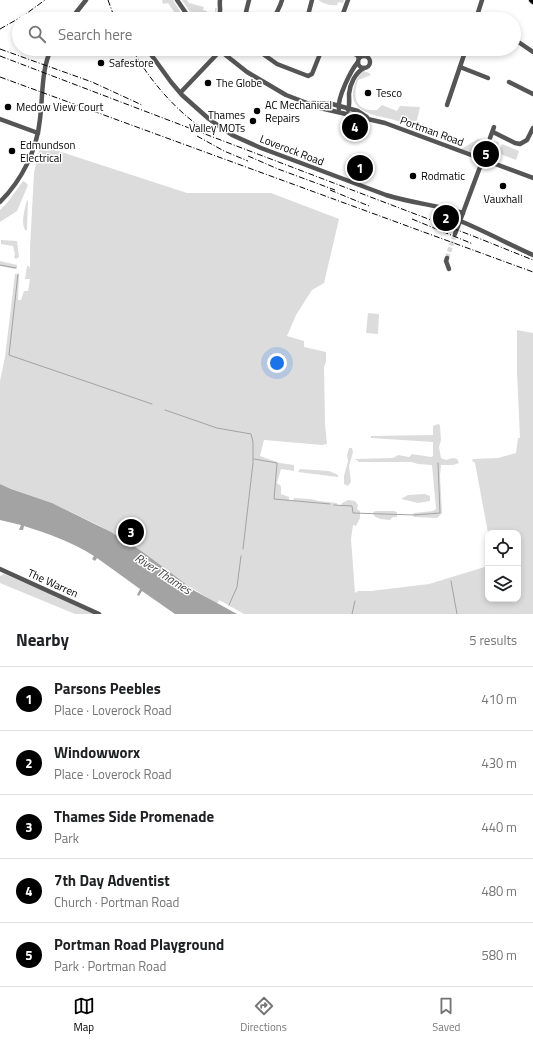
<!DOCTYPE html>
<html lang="en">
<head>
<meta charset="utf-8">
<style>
  :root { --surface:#fff; --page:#f6f6f6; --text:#202124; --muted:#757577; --line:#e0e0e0; --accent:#000 }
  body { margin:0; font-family:"Titillium Web",sans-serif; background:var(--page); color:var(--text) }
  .controls { position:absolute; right:12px; bottom:12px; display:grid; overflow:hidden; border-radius:8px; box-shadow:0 2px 6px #0003 }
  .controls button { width:36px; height:36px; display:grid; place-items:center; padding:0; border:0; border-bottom:1px solid var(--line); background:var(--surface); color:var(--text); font:20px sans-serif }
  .you { position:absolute; left:277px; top:363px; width:14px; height:14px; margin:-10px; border:3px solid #fff; border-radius:50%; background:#1a73e8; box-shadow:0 0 0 6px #1a73e833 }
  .badge { display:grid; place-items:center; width:26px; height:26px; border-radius:50%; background:var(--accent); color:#fff; font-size:13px; font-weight:700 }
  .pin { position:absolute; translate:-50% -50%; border:2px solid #fff; box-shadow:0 1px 4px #0006 }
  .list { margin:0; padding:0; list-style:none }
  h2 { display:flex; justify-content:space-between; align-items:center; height:52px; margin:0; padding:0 16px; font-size:17px }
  h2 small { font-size:13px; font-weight:400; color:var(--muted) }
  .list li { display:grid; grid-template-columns:26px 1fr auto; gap:12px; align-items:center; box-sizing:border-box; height:64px; padding:0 16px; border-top:1px solid var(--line) }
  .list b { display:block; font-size:15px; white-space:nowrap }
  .list p { margin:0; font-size:13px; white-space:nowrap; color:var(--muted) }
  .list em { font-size:13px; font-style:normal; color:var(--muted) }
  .icon { flex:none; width:22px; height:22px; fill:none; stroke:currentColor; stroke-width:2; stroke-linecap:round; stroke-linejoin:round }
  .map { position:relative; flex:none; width:533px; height:614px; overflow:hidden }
  .search { position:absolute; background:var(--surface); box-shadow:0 2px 6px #0003; left:12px; right:12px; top:12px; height:44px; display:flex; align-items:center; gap:10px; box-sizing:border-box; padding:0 14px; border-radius:22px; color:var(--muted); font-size:15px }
  .sheet { height:372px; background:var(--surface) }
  nav { display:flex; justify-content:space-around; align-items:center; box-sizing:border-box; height:56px; border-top:1px solid var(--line); background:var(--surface); font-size:11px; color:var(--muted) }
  nav a { display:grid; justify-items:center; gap:2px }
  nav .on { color:var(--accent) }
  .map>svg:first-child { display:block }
  .green { fill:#dcdcdc }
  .water { fill:#a3a3a3 }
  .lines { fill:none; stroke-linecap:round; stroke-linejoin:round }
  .stream { stroke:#a3a3a3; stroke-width:1 }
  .minor-tunnel { stroke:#d9d9d9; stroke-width:4.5; stroke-dasharray:4.5 2; stroke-linecap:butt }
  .major-casing { stroke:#dbdbdb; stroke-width:8 }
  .minor { stroke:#555; stroke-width:4.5 }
  .major { stroke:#000; stroke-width:6 }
  .rail { stroke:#000; stroke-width:1; stroke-dasharray:6 2 1 2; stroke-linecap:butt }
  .poi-dot { fill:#000; stroke:#fff; stroke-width:1.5 }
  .labels { text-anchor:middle; stroke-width:3; stroke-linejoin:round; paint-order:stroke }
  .poi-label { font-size:11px; fill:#000; stroke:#fff; text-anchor:start }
  .street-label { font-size:11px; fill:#000; stroke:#fff }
  .water-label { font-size:12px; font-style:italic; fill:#444; stroke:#fff }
</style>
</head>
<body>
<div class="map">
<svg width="533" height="614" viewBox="0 0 533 614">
  <rect width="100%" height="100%" fill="#fff"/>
  <g class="green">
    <polygon points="162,0 173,0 185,19 179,19 168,3 163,4"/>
    <polygon points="182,0 187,0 189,3 204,7 203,10 207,11 205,17 211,18 210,12 215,12 215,8 217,8 215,18 195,19"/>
    <path d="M318,0H344L343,3L338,2L337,5C330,6 324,4 318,0Z"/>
    <path d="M364,71L369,73L371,75L358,80C352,98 356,112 377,110L382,105L397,111L400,106L420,107L417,120L409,124C403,123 397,121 391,119C373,115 347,111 354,87C356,80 358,75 364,71Z"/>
    <polygon points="478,139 499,142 493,160 461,149"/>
    <polygon points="502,144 519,151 516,160 498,153"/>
    <polygon points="40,145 187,193 271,193 339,219 324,283 312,290 296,315 287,336 304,341 304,347 326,352 326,362 324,367 325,424 327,444 322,445 264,440 260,456 280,463 294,465 294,471 281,469 277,483 281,486 281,494 289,497 289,501 293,501 294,498 311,499 319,501 337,503 337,505 341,506 342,503 348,500 355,501 358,505 357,509 360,511 360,518 356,526 353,525 351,539 355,593 358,591 371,591 429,584 488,566 488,599 518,599 518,533 488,533 475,463 472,461 473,459 498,458 516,453 518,438 520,438 517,372 517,330 533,333 533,614 244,614 221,601 219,600 217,604 175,577 140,550 98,525 52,503 11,489 0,484 0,381 5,357 15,274 19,275 18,300 21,300 24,291 28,291 30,279 25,279 27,266 29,266 30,269 30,248 34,173"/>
    <polygon points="23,181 25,182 28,185 17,211 0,222 0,210 7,203"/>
    <path d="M27,200L28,201L27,229L26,231C20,223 25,209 27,200Z"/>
    <polygon points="1,240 17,241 19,257 16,259 14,257 15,254 13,246 1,244"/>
    <polygon points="0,261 17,265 17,268 15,269 0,266"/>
    <polygon points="368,313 379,314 378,334 366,333"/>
    <polygon points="438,424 440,425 441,440 439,447 441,458 446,460 453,458 457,459 459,463 453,465 441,465 440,476 442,513 437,518 414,517 413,514 414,513 433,511 436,509 432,465 418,464 411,462 359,462 355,459 393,458 398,455 409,457 412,454 431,457 433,456 433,442 371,438 371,436 433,435 433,426"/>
    <polygon points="349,448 352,448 353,452 349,466 351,482 348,486 344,484 344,476 348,461 347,455"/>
    <polygon points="300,469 329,471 338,475 338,477 298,472"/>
    <polygon points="425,494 430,496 430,501 418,503 401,499 408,495"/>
    <polygon points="376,511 394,511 397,512 397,517 393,517 390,520 380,519 374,516 373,512"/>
    <polygon points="4,574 63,599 95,614 75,614 0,583 0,576"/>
  </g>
  <path class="water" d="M0,484L11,489L52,503L111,532L140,550L195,591L237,614H175L142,591L139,596L137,595L140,589L97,558L95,561L92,559L94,556C72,542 49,534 24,526L23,530H19L21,525L0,520Z"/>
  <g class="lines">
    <g class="stream">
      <polyline points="0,265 16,268"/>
      <polyline points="18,274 9,355 152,404"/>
      <polyline points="165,410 217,428 251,434 253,442 253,463 243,549"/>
      <polyline points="254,459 277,463 274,499 330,504"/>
      <polyline points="334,505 352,506 353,513 414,515 440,513 438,463"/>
      <polyline points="451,581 457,614"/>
      <polyline points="229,605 237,587 241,556"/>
      <polyline points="352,614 355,601"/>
    </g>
    <polyline class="minor-tunnel" points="447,258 455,234"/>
    <g class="major-casing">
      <polyline id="major" points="532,0 533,1"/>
    </g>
    <g class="minor">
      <polyline points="177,0 190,19"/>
      <polyline points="249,0 246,12 251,19"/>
      <path d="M218,18C222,13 219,6 220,0"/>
      <polyline points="71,19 86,0"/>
      <path d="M274,19C276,12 280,8 282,0"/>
      <polyline points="307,19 312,0"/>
      <polyline points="341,19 348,0"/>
      <polyline points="476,19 482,0"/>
      <polyline points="514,39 533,52"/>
      <path d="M147,49L171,82L182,95L209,119L232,135L261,148L386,195C411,203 437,205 463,213"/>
      <polyline points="218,49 247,72 286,95 320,108 385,123 533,178"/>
      <polyline points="256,49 277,64 308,76 312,74 322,49"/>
      <polyline points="341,49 357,55 359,58"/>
      <circle cx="364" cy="62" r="6"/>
      <polyline points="460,67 488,78"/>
      <polyline points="509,82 533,94"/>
      <polyline points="181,92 220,51"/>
      <polyline points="313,103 332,104 358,111 367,117"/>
      <polyline points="447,105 466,49"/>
      <path d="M339,109C337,98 351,70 358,62"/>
      <path d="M348,110C350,104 349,100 349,94C350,84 355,73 364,68"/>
      <polyline points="0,119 38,133"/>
      <polyline points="493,132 515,143 520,144 527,140 533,128"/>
      <polyline points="490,138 494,127"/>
      <path d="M0,202C22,180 37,150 40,119C43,96 41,71 51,49"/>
      <path d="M460,221C485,231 508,244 533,255"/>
      <polyline points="455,234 483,159"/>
      <polyline points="447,258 446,261 449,269"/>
      <polyline points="0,569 99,614"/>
    </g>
    <use href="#major" class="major"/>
    <g class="rail">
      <polyline points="108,0 115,19"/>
      <polyline points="0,29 23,16 45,0"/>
      <polyline points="0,49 92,82 142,105"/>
      <path d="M132,49C150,81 176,111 206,131"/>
      <polyline points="0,56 473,236 533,260"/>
      <polyline points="0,77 533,272"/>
      <polyline points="197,136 224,151 248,161"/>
      <polyline points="248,156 278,169 335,190"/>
      <polyline points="330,190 369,206"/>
      <polyline points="412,219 473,244"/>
    </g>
  </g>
  <g class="poi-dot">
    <circle cx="101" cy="63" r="4"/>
    <circle cx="208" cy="83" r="4"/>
    <circle cx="368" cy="93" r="4"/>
    <circle cx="8" cy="107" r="4"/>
    <circle cx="257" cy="111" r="4"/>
    <circle cx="253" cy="121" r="4"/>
    <circle cx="12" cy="151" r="4"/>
    <circle cx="413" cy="176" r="4"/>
    <circle cx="503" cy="186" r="4"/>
  </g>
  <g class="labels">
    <g class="poi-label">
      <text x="109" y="67">Safestore</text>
      <text x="216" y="87">The Globe</text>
      <text x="376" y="97">Tesco</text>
      <text x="265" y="109">AC Mechanical<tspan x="265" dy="13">Repairs</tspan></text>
      <text x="16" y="111">Medow View Court</text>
      <text x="245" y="119" text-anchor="end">Thames<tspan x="245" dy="13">Valley MOTs</tspan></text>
      <text x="20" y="149">Edmundson<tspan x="20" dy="13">Electrical</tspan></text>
      <text x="421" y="180">Rodmatic</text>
      <text x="503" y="203" text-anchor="middle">Vauxhall</text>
    </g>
    <g class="street-label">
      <text transform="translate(432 131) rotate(20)" y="4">Portman Road</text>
      <text transform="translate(292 150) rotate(21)" y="4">Loverock Road</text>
      <text transform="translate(53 583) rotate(24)" y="4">The Warren</text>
    </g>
    <g class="water-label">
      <text transform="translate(163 574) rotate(33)" y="4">River Thames</text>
    </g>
  </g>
</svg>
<div class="controls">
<button><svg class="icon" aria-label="locate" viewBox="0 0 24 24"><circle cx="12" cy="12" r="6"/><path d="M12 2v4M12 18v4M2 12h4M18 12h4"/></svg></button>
<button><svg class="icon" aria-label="layers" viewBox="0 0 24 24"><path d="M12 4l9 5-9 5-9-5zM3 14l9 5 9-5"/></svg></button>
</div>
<div class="you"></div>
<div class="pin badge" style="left:360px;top:168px">1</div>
<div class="pin badge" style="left:446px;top:218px">2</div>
<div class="pin badge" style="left:131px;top:532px">3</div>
<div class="pin badge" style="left:355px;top:127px">4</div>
<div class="pin badge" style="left:486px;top:154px">5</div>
<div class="search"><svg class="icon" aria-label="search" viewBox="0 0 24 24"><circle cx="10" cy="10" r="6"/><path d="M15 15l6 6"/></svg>Search here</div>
</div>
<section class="sheet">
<h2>Nearby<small>5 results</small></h2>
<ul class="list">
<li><span class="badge">1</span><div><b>Parsons Peebles</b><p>Place · Loverock Road</p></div><em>410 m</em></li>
<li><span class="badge">2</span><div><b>Windowworx</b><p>Place · Loverock Road</p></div><em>430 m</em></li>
<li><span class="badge">3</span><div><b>Thames Side Promenade</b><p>Park</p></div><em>440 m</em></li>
<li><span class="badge">4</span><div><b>7th Day Adventist</b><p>Church · Portman Road</p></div><em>480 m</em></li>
<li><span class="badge">5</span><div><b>Portman Road Playground</b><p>Park · Portman Road</p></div><em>580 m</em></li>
</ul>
</section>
<nav>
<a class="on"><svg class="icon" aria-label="map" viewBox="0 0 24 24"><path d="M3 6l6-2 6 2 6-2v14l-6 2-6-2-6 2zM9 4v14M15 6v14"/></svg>Map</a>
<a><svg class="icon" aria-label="directions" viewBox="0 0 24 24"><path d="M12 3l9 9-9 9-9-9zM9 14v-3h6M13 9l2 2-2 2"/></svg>Directions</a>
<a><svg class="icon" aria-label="saved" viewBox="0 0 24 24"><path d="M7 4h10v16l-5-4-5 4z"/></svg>Saved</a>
</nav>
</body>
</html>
